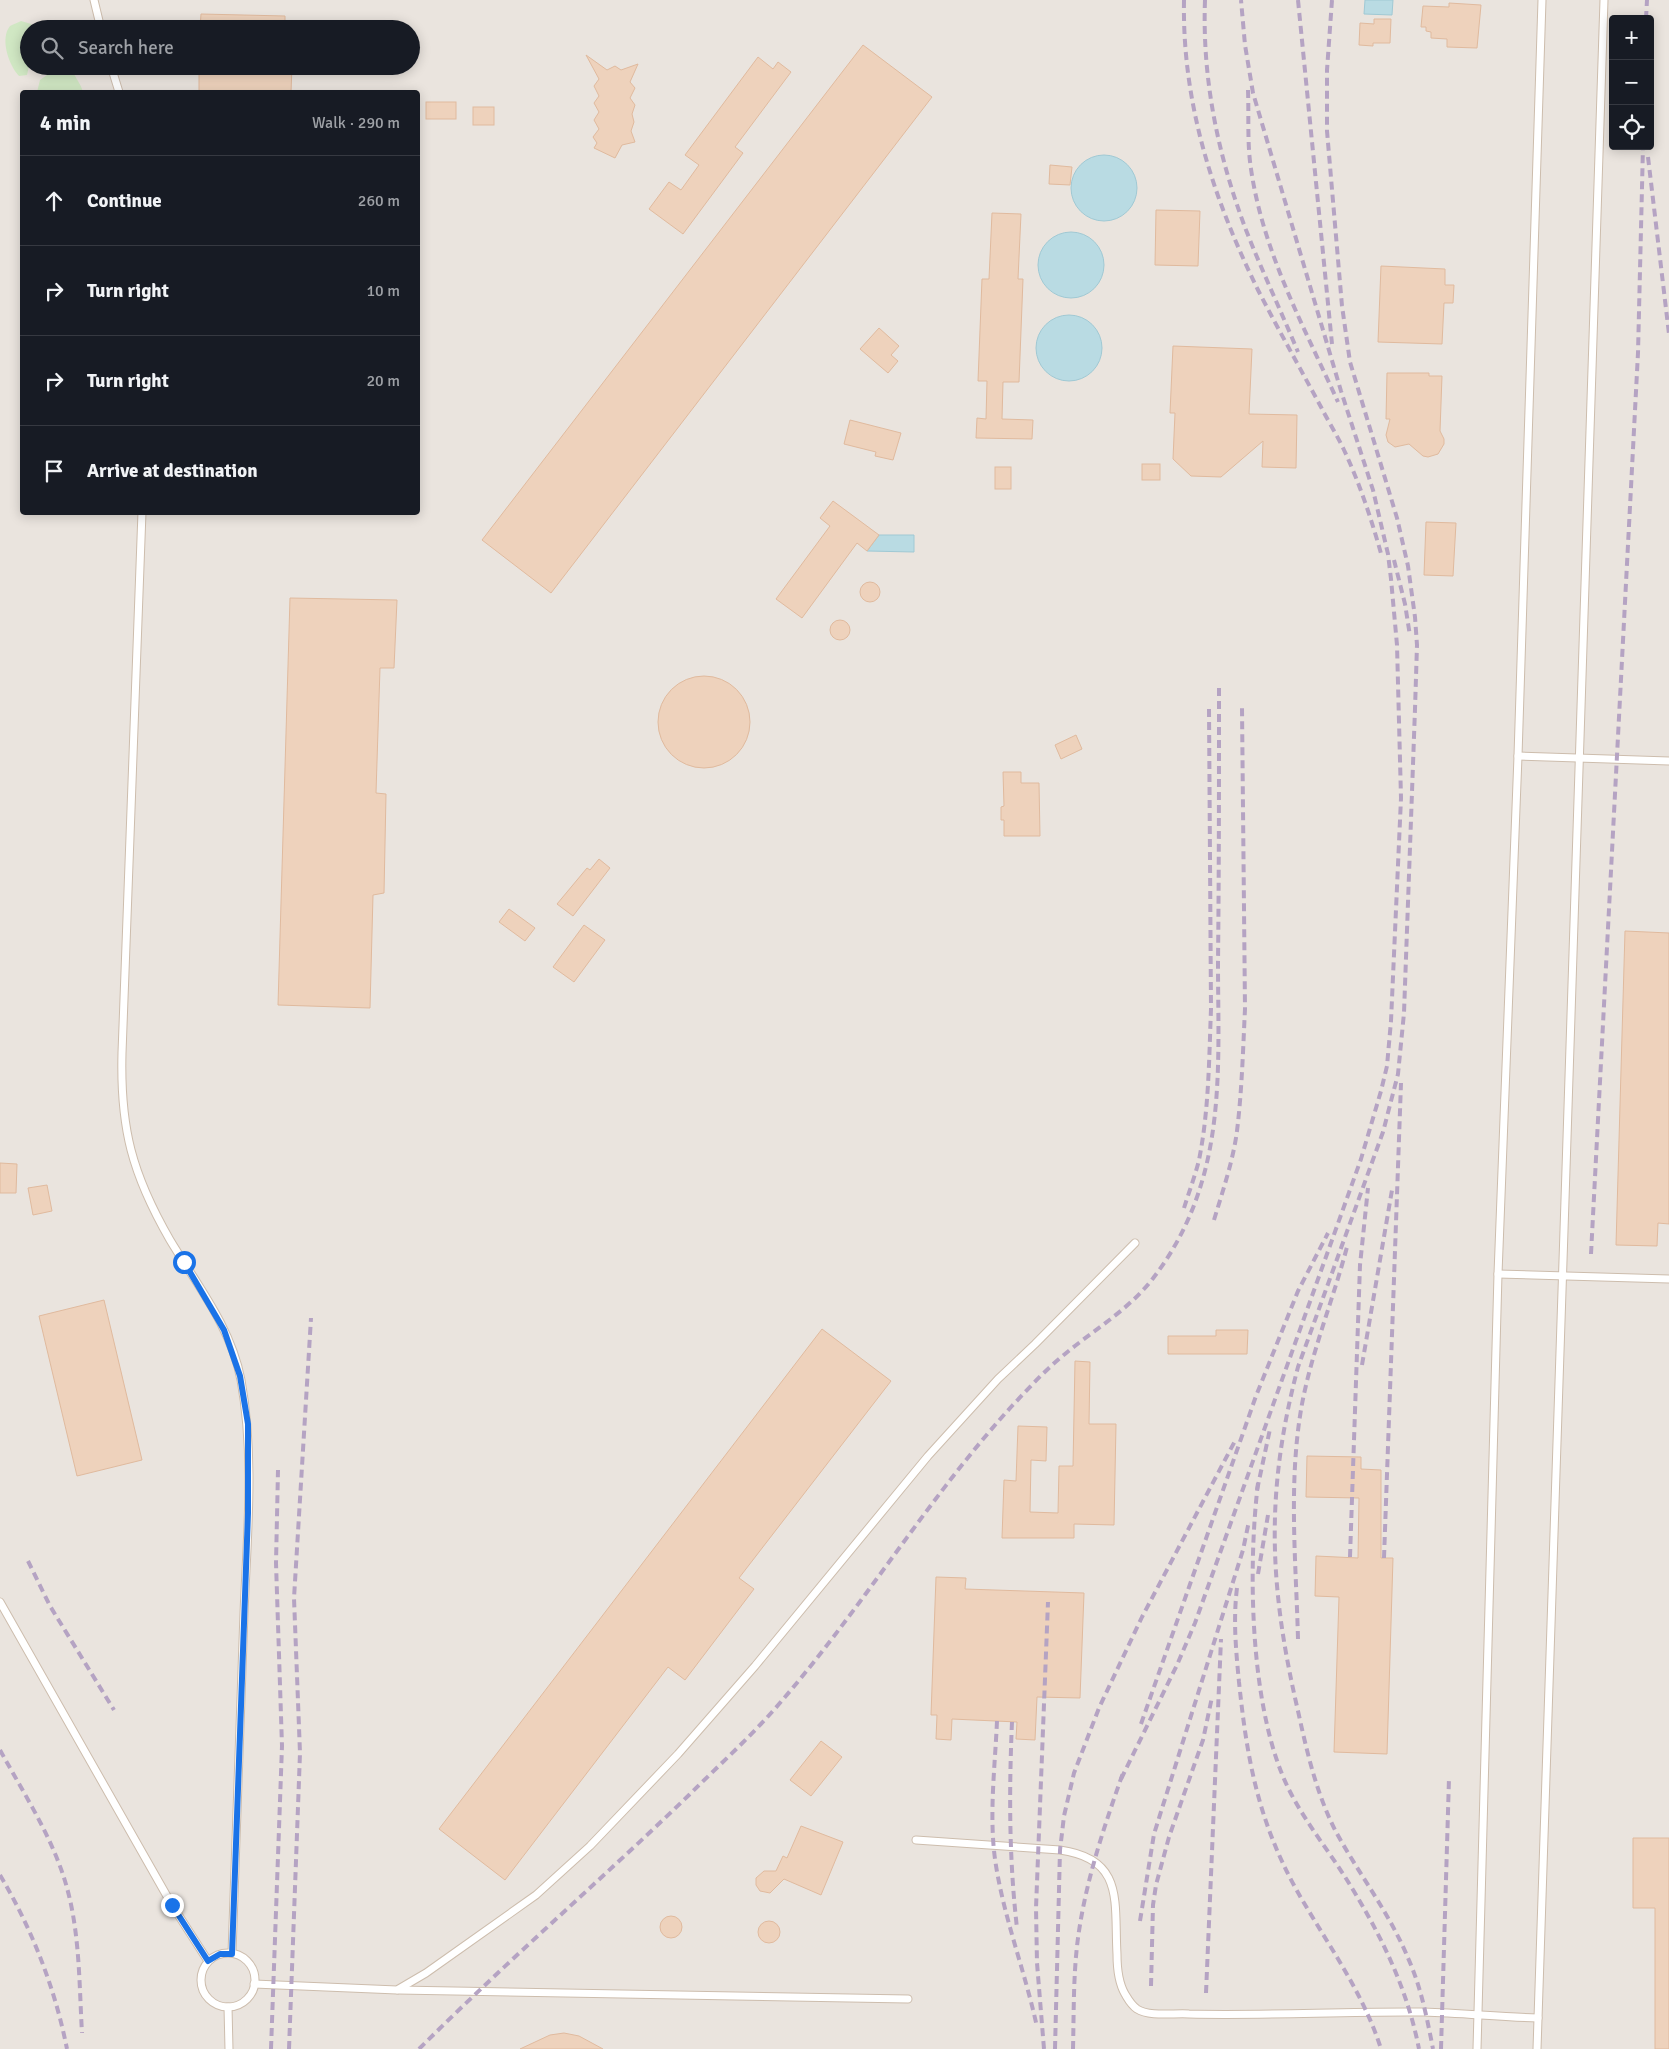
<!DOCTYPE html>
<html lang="en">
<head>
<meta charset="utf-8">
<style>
  :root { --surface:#171b24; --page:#20242c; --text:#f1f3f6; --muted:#9ea1a6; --line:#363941 }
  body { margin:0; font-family:Signika,sans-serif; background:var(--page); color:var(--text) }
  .controls { position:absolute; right:15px; top:15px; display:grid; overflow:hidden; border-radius:5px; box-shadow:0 2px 12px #0003 }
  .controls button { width:45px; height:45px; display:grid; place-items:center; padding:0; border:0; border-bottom:1px solid var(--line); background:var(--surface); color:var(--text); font:25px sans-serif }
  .stop { position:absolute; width:15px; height:15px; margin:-11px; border:4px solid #1a73e8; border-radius:50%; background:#fff }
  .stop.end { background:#1a73e8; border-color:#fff; box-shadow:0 1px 5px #0008 }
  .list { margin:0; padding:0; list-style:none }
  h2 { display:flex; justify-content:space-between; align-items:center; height:65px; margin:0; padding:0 20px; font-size:21px }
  h2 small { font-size:16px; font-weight:400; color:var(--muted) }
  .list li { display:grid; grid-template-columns:32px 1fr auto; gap:15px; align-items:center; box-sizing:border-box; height:90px; padding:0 20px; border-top:1px solid var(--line) }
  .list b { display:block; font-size:19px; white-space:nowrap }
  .list em { font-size:16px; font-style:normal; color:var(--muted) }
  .icon { flex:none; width:28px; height:28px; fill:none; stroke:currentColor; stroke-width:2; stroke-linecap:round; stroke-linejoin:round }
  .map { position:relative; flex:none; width:1669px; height:2049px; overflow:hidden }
  .search { position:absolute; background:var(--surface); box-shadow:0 2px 12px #0003; left:20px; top:20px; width:400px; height:55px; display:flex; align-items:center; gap:12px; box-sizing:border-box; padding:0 18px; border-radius:28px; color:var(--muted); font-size:19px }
  .panel { position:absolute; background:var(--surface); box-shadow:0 2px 12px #0003; left:20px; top:90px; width:400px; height:425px; border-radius:5px }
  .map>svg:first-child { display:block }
  .industrial { fill:#eae4de; fill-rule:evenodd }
  .green { fill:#d0e7c3 }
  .water { fill:#b9dbe3; stroke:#a0c9d4 }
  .building { fill:#eed2bc; stroke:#e0ba9e }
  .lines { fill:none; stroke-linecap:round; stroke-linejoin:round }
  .service-casing { stroke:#cdbdad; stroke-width:9 }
  .service { stroke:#fff; stroke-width:7 }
  .rail { stroke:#b5a3c3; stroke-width:4; stroke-dasharray:8 5; stroke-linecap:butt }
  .route { stroke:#1a73e8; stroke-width:6 }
</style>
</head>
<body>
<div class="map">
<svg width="1669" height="2049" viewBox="0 0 1669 2049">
  <rect width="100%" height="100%" fill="#fbf2e3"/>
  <path class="industrial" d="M0,0H1669V2049H0ZM1613,19H1650V146H1613ZM29,29H411V66H29ZM22,92H418V512H22Z"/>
  <g class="green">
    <path d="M21,21L31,24L33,29H29V66L27,75L19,76C8,64 0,38 10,26C13,24 18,23 21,21Z"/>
    <path d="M60,66H69C74,75 81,84 83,92H37L40,80Z"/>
  </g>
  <g class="water">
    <polygon points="1365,0 1393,0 1392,15 1364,14"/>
    <circle cx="1104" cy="188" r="33"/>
    <circle cx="1071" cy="265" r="33"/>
    <circle cx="1069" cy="348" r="33"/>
    <polygon points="879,535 914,535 914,552 867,551"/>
  </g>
  <g class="building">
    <polygon points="1449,3 1481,5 1477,48 1447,47 1447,39 1431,38 1431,32 1426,31 1426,27 1421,27 1423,6 1449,7"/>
    <polygon points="201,14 285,16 285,29 200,29"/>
    <polygon points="1374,19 1391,19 1390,43 1373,43 1373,46 1359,45 1360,23 1374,24"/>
    <polygon points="863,45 932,97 551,593 482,540"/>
    <polygon points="586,55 607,70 615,66 621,70 638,64 630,82 635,88 630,98 635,105 632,114 634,122 631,131 635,142 622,145 615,158 594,148 597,143 593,137 599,129 594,120 599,112 594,103 599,96 594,86 599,79"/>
    <polygon points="758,57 773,69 778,62 791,72 735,147 743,153 683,234 649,209 669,182 681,190 699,165 685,155"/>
    <polygon points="199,66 292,66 291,92 199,92"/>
    <rect x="426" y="102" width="30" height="17"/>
    <rect x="473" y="107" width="21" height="18"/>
    <polygon points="1050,165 1072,167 1070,185 1049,184"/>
    <polygon points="1156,210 1200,211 1198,266 1155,265"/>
    <polygon points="992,213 1021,214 1018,279 1023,279 1019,382 1003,382 1002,419 1033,420 1032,439 976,438 977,418 986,419 987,381 978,381 982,279 989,279"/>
    <polygon points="1381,266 1445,269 1445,285 1454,285 1453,303 1444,303 1442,344 1378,342"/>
    <polygon points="879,328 899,346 891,355 898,361 888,373 860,349"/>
    <polygon points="1173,346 1252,349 1249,414 1297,415 1296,468 1262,467 1263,441 1221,477 1191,476 1173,459 1175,413 1170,413"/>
    <polygon points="1387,373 1429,373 1429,376 1442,376 1440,431 1444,439 1444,444 1438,454 1428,457 1423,456 1409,444 1395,447 1388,442 1386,435 1390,419 1386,419"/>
    <polygon points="850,420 901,433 893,460 875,456 876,452 844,444"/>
    <rect x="1142" y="464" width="18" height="16"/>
    <rect x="995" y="467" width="16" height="22"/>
    <polygon points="833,501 879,535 867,551 857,543 802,618 776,599 830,526 820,518"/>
    <polygon points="1426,522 1456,523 1453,576 1424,575"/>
    <circle cx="870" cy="592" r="10"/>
    <polygon points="290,598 397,600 394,668 380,668 376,793 386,794 384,893 373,895 370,1008 278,1005"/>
    <circle cx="840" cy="630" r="10"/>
    <circle cx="704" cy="722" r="46"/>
    <polygon points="1076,735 1082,749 1061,759 1055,745"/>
    <polygon points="1003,772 1021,772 1021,783 1039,783 1040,836 1004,836 1004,820 1001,820 1001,807 1004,806"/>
    <polygon points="599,859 610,868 573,916 557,904 587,868 590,870"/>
    <polygon points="509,909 535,928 525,941 499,922"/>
    <polygon points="584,925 605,940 574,982 553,967"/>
    <polygon points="1625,931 1669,933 1669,1224 1658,1223 1657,1246 1616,1245"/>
    <polygon points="0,1163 17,1164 16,1193 0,1193"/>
    <polygon points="47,1185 52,1211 33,1215 28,1188"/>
    <polygon points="104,1300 142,1460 77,1476 39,1316"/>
    <polygon points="822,1329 891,1381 739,1578 754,1589 685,1680 668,1667 505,1880 439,1829"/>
    <polygon points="1216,1330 1248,1330 1247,1354 1168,1354 1168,1336 1216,1336"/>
    <polygon points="1075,1361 1090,1362 1089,1424 1116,1424 1114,1525 1074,1524 1074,1538 1002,1538 1004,1480 1016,1481 1018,1426 1047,1427 1046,1461 1031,1460 1030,1512 1058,1513 1059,1466 1073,1466"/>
    <polygon points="1307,1456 1361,1457 1361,1469 1381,1470 1381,1558 1393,1558 1387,1754 1334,1752 1339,1597 1315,1596 1316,1556 1358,1558 1359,1498 1306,1497"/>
    <polygon points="936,1577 966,1578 965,1589 1084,1593 1080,1698 1037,1697 1035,1740 1016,1739 1017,1722 952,1719 951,1740 936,1739 937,1715 931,1715"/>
    <polygon points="821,1741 842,1757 811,1796 790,1780"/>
    <polygon points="801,1826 843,1842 821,1895 784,1879 770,1893 760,1891 756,1885 756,1878 764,1871 776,1871 783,1856 787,1858"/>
    <polygon points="1633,1838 1669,1838 1669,2049 1655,2049 1655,1908 1633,1908"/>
    <circle cx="671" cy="1927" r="11"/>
    <circle cx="769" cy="1932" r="11"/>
    <polygon points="564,2033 579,2036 603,2049 520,2049 550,2035"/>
  </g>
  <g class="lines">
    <g class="service-casing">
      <g id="service">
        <polyline points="94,0 101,29"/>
        <polyline points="111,66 119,92"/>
        <path d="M142,512L122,1053C120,1128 132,1174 170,1240C197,1285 231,1327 241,1380C255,1457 247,1536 244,1613C240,1727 236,1840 232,1953"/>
        <polyline points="1518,756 1669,761"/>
        <polyline points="1498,1274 1669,1279"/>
        <polyline points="0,1602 172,1905 208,1961"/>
        <path d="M916,1840L1060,1850C1125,1859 1114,1902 1117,1954C1117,1968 1118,1982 1125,1994C1128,1999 1131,2005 1137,2009C1150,2017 1173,2013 1189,2014C1267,2016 1346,2011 1424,2012C1462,2013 1500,2017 1538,2018"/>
        <circle cx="228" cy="1980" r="27"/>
        <polyline points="254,1984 397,1990 426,1973 536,1895 590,1846 678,1754 755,1666 928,1456 998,1379 1035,1344 1135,1243"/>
        <polyline points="398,1990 908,1999"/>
        <polyline points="228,2007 229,2049"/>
        <polyline points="1477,2049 1498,1274 1518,756 1542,0"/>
        <path d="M1537,2049C1559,1366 1583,683 1604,0"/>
      </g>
    </g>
    <use href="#service" class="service"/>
    <g class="rail">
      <path d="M1184,0C1182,103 1213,198 1258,290C1278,329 1300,368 1321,407C1328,421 1337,435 1344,450C1360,484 1372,521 1382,557"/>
      <path d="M1205,0C1202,79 1218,156 1246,230C1262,271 1281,311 1298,352"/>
      <polyline points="1298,0 1332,344"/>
      <path d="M1332,0L1327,70V131L1342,306L1350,362L1397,518L1408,566L1415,617L1417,645L1415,709L1404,1013L1398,1074L1383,1132L1298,1367C1265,1492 1269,1586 1298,1711C1307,1752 1316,1792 1335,1830C1358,1873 1389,1912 1408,1958C1421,1987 1427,2018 1433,2049"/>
      <polyline points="1646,19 1647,0"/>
      <path d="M1248,90C1249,116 1247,143 1251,169C1263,252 1304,327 1338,402"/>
      <polyline points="1648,157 1669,334"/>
      <polyline points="1394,560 1405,604 1410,636"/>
      <path d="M1184,1208C1189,1192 1195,1176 1199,1160C1209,1110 1209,1059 1211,1009L1209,708"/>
      <path d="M1214,1220C1223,1190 1233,1161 1237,1131C1242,1090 1243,1049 1245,1009L1242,708"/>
      <polyline points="1591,1254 1638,353 1643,146"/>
      <polyline points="1362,1365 1392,1190"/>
      <path d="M1258,1483C1248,1567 1250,1695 1282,1774C1297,1812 1325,1845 1347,1880C1380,1933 1407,1987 1419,2049"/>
      <polyline points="1257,1490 1270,1429"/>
      <polyline points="1350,1557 1360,1265 1368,1188"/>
      <polyline points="1384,1558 1401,1083"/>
      <polyline points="28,1561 50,1606 114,1710"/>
      <polyline points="1258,1574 1268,1515"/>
      <path d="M1237,1588C1233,1620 1236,1651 1239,1682C1247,1759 1258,1820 1296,1889C1325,1941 1363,1991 1381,2049"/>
      <path d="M1298,1639C1296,1561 1288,1481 1302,1404C1312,1351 1333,1300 1347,1247"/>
      <path d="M997,1721C995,1767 989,1814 995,1859C1003,1916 1025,1971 1037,2027"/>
      <path d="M1012,1722C1009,1791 1009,1859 1017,1928"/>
      <polyline points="1141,1724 1256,1396 1298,1291 1328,1233"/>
      <path d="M0,1750C23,1792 51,1835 65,1881C80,1930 79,1982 82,2033"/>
      <polyline points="1121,1779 1177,1665 1195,1623 1361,1159 1381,1091 1387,1066 1391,1021 1401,798 1397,645 1391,579 1388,554 1373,490 1341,391 1253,93 1245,45 1241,0"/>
      <path d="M0,1875C32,1929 55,1988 67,2049"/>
      <polyline points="1140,1921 1154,1834 1243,1550 1249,1521"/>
      <polyline points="1151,1986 1153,1905 1156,1885 1169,1837 1203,1740 1212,1697"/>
      <polyline points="1206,1993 1221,1639"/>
      <polyline points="271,2049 282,1746 276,1563 278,1470"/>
      <polyline points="289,2049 300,1753 294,1598 311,1318"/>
      <path d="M419,2049C506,1962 600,1881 689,1795C716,1768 746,1741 772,1712C858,1615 924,1503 1011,1407C1028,1389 1045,1370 1065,1354C1095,1329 1130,1309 1154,1277C1174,1251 1190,1220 1200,1188C1223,1116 1218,1038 1218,963C1219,870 1219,778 1219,685"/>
      <polyline points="1044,2049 1037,1963 1036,1908 1048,1602"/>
      <polyline points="1055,2049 1060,1850 1064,1816 1074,1773 1099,1708 1142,1617 1236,1439"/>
      <path d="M1073,2049C1074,2010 1073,1970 1079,1931C1087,1877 1105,1824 1123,1773"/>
      <polyline points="1441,2049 1449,1778"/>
    </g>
  </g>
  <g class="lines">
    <polyline class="route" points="172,1905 208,1961 220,1954 232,1954 248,1513 248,1424 240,1376 224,1330 184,1262"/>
  </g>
</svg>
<div class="controls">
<button>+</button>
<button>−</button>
<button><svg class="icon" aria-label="locate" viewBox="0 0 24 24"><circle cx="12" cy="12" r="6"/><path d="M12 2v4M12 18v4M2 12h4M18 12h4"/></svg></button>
</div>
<div class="stop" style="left:184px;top:1262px"></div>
<div class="stop end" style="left:172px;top:1905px"></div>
<div class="search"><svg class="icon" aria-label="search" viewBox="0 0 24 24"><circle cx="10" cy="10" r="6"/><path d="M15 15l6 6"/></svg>Search here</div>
<section class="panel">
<h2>4 min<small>Walk · 290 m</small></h2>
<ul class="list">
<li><svg class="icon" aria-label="ahead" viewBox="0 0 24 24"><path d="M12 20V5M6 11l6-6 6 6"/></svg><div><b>Continue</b></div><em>260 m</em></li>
<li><svg class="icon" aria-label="right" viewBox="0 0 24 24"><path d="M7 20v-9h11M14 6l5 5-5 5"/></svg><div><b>Turn right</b></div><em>10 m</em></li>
<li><svg class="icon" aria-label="right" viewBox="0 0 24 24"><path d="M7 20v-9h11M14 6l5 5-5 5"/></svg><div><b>Turn right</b></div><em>20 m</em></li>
<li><svg class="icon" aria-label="arrive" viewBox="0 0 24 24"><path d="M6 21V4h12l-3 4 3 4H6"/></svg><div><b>Arrive at destination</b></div></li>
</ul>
</section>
</div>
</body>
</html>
